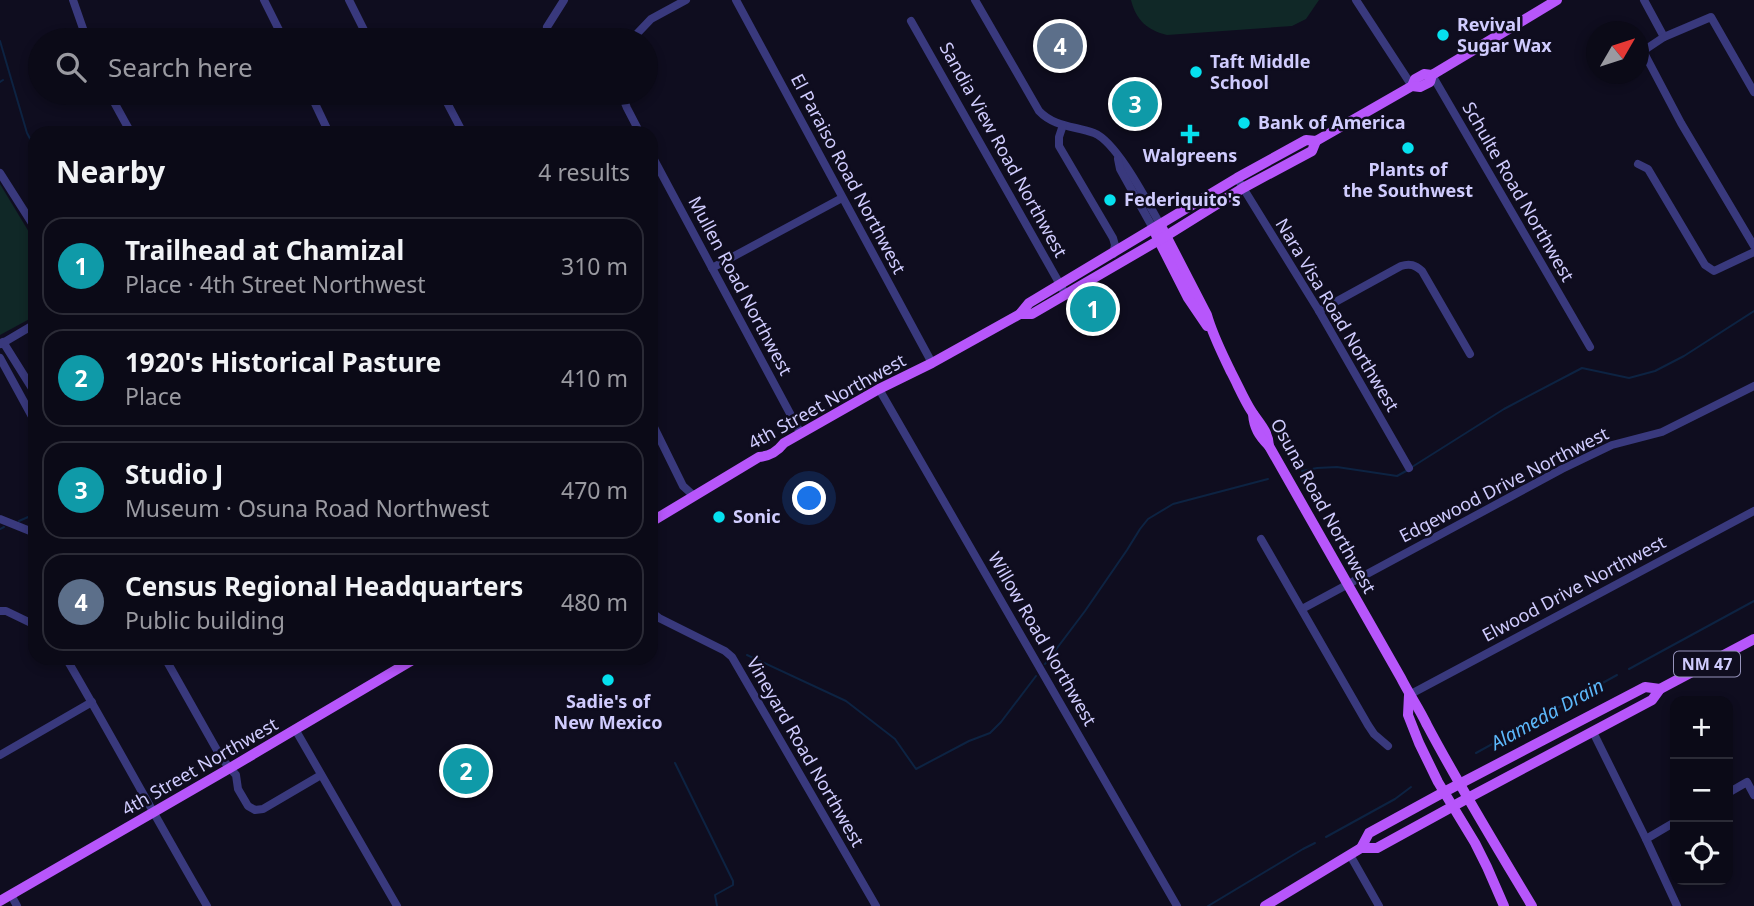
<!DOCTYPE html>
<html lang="en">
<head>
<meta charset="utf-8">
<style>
  :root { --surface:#0b0a17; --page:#141320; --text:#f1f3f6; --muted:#9a9aa1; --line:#2b2b36; --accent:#0b8043 }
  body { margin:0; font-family:"Noto Sans",sans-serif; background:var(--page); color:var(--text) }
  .controls { position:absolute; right:21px; bottom:21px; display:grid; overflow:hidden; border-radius:14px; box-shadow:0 4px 10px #0003 }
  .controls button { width:63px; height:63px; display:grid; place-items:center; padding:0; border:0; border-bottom:2px solid var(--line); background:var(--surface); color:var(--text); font:35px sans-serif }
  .compass { position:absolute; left:1586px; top:21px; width:63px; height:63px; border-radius:50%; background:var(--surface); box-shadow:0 4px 10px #0003; rotate:51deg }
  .you { position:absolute; left:810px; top:499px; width:24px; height:24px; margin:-18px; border:5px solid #fff; border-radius:50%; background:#1a73e8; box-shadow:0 0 0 10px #1a73e833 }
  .badge { display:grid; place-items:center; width:46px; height:46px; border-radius:50%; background:var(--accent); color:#fff; font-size:23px; font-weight:700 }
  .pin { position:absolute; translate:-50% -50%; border:4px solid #fff; box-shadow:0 2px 7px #0006 }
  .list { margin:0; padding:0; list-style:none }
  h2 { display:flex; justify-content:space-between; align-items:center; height:91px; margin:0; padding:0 28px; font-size:30px }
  h2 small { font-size:23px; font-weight:400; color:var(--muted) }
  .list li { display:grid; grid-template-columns:46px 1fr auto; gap:21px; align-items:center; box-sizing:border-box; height:98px; margin:0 14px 14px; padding:0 14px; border:2px solid var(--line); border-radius:21px }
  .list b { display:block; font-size:26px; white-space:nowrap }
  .list p { margin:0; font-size:23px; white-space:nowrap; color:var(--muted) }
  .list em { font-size:23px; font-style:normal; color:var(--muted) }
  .icon { flex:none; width:38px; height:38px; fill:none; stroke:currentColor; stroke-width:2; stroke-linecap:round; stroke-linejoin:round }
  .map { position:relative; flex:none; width:1754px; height:906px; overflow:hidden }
  .search { position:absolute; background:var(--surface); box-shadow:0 4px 10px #0003; left:28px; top:28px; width:630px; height:77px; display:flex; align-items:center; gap:18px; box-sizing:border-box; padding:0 24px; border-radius:38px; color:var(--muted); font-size:26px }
  .panel { position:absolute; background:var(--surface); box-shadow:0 4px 10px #0003; left:28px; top:126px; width:630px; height:539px; border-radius:21px }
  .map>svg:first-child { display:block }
  .green { fill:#102827 }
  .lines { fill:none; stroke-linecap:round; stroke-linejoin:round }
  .stream { stroke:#0d2342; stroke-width:2 }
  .minor { stroke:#39397d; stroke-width:8 }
  .major { stroke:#b756fb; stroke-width:10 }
  .poi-dot { fill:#06e1ef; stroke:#0f0d1f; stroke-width:2.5 }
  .labels { text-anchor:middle; stroke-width:5; stroke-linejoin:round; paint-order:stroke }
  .shield { fill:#0f0d1f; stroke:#9693bb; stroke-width:2 }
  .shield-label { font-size:16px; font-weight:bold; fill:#d0ccfe }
  .poi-label { font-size:18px; font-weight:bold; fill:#d0ccfe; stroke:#0f0d1f; text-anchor:start }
  .street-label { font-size:18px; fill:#d0ccfe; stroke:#0f0d1f }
  .water-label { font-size:19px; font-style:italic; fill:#5db8fb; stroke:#0f0d1f }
</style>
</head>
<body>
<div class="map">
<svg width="1754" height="906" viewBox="0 0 1754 906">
  <rect width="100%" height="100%" fill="#0f0d1f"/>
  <g class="green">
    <path d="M1131,0H1319L1306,19L1292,26L1167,35C1147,30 1136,20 1131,0Z"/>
    <polygon points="0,184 35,242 35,316 0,335"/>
  </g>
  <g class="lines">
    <g class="stream">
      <polyline points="0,41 27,133 35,148"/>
      <polyline points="0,82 3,80"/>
      <polyline points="1412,467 1504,409 1582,368 1629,378 1655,371 1684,356 1754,311"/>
      <polyline points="1302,471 1317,468 1337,467 1397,476 1408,470"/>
      <polyline points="19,521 35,514"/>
      <polyline points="0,529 4,527"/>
      <polyline points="747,655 846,701 895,739 916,769 969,741 990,733 1001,722 1036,676"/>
      <polyline points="1045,664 1085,611 1127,550 1140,529 1148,519 1173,504 1268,479"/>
      <polyline points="1629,669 1754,601"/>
      <polyline points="1476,753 1617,675"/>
      <polyline points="675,763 733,881 733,885 715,895 717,906"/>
      <polyline points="1326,837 1395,799 1411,787"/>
      <polyline points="1208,906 1303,849 1315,843"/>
    </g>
    <g class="minor">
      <polyline points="73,0 87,40"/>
      <polyline points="264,0 284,40"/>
      <polyline points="349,0 369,40"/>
      <polyline points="736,0 932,363"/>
      <path d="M975,0L1039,111C1054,127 1075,126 1094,133C1117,142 1148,203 1161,226"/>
      <polyline points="1356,0 1412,86"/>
      <polyline points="1644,0 1664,37"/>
      <polyline points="911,21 1066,295"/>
      <polyline points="547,27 564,0"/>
      <polyline points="393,40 406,35 413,37 415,40"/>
      <polyline points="631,40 651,19 686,0"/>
      <polyline points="1432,75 1590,347"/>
      <polyline points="1754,92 1711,17 1664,37 1643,51 1681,123 1754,246"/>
      <polyline points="109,93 131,133"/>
      <polyline points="310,93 329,133"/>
      <polyline points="442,93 463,133"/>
      <polyline points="621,93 627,108 640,133"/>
      <polyline points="1063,125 1059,137 1059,146 1113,238 1115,245 1113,254"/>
      <polyline points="651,154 801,434"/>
      <polyline points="1118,159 1120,169 1154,230"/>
      <polyline points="1638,164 1648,169 1705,265 1714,271 1754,252"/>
      <polyline points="0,173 35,228"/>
      <polyline points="1237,178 1319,311 1409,468"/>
      <polyline points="712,268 842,198"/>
      <path d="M1319,311L1401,266C1410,263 1415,265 1422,271L1470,354"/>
      <polyline points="3,342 35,393"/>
      <polyline points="1,344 35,324"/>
      <polyline points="0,358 35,422"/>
      <polyline points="879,389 1177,906"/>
      <polyline points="651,421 683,486 694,496"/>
      <polyline points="0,519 35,533"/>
      <polyline points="1261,539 1368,725 1374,734 1388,746"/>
      <polyline points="1302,609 1562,469 1612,445 1662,432 1754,386"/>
      <polyline points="0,611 6,611 35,625"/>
      <polyline points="651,612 659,618 725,651 732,657 876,906"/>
      <path d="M66,658C114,740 159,824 207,906"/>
      <polyline points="165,658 222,759 236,775 238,789 248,806 255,810 263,809 321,775"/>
      <polyline points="1409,695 1754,511"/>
      <polyline points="295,729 397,906"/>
      <polyline points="1593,732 1646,839 1677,906"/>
      <polyline points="0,755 92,702"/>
      <polyline points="1728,793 1747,782 1754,795"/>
      <polyline points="1646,839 1675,822"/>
      <polyline points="1350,855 1379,906"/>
      <polyline points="11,895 17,906"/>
    </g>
    <g class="major">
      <polyline points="1412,86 1415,79 1424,74 1432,75 1557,0"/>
      <path d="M1161,226L1207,315C1213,336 1222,353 1231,372C1238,385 1244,400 1252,412C1260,424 1268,431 1269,446L1401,678C1409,694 1419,708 1427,725C1460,787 1496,846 1532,906"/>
      <polyline points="1156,235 1188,298 1207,326"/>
      <polyline points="1020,314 1032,314 1166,236 1243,188 1312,151 1316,141"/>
      <path d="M1253,414C1254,428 1259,436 1269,446"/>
      <path d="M651,522L759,457C770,456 777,452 784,443L879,389L932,363L1020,314L1029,303L1237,178L1306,140L1316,141L1412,86L1420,87L1430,82L1432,75"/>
      <polyline points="1409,695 1408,715 1419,743 1438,782 1475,843 1487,867 1504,906"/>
      <polyline points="1361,848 1377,848 1468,798 1652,700 1660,689 1754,639"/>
      <polyline points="0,901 230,768 416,658"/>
      <polyline points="1265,906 1361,848 1369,833 1444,792 1645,687 1660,689"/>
    </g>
  </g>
  <g class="poi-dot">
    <circle cx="1443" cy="35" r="7"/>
    <circle cx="1196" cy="72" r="7"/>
    <circle cx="1244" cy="123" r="7"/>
    <path d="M1186.5 123.5h7v7h7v7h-7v7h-7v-7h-7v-7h7z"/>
    <circle cx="1408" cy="148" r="7"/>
    <circle cx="1110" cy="200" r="7"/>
    <circle cx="719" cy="517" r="7"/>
    <circle cx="608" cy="680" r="7"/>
  </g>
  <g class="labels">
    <rect class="shield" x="1674" y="651.5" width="66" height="25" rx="5"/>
    <g class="shield-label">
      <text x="1707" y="670">NM 47</text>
    </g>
    <g class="poi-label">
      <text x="1457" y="31">Revival<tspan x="1457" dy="21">Sugar Wax</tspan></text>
      <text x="1210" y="68">Taft Middle<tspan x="1210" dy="21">School</tspan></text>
      <text x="1258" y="129">Bank of America</text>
      <text x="1190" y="162" text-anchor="middle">Walgreens</text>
      <text x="1408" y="176" text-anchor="middle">Plants of<tspan x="1408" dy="21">the Southwest</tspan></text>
      <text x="1124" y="206">Federiquito's</text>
      <text x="733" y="523">Sonic</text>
      <text x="608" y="708" text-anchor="middle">Sadie's of<tspan x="608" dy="21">New Mexico</tspan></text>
    </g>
    <g class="street-label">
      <text transform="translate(1003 150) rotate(61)" y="6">Sandia View Road Northwest</text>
      <text transform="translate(848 174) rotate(62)" y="6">El Paraiso Road Northwest</text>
      <text transform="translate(1518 192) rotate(60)" y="6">Schulte Road Northwest</text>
      <text transform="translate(740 286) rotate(62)" y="6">Mullen Road Northwest</text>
      <text transform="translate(1337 315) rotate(59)" y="6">Nara Visa Road Northwest</text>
      <text transform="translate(827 402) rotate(-29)" y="6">4th Street Northwest</text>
      <text transform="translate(1504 485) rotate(-27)" y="6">Edgewood Drive Northwest</text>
      <text transform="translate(1323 506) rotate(61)" y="6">Osuna Road Northwest</text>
      <text transform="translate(1574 589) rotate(-28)" y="6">Elwood Drive Northwest</text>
      <text transform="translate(1042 639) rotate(60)" y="6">Willow Road Northwest</text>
      <text transform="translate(805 752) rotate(60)" y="6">Vineyard Road Northwest</text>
      <text transform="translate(200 767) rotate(-30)" y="6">4th Street Northwest</text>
    </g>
    <g class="water-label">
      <text transform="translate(1547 714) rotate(-29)" y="7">Alameda Drain</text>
    </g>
  </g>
</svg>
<div class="controls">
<button>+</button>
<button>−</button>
<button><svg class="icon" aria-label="locate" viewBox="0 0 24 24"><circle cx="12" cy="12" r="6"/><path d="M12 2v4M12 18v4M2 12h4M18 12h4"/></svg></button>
</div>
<svg class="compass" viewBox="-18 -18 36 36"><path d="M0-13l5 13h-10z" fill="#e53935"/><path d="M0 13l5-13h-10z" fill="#9a9aa1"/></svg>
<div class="you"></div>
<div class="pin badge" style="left:1093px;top:309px;background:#0f9aa8">1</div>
<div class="pin badge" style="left:466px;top:771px;background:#0f9aa8">2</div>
<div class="pin badge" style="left:1135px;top:104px;background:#0f9aa8">3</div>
<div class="pin badge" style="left:1060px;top:46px;background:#5c6f8a">4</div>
<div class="search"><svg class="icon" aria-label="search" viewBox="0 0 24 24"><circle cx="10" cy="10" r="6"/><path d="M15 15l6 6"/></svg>Search here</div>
<section class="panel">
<h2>Nearby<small>4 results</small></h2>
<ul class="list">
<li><span class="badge" style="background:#0f9aa8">1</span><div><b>Trailhead at Chamizal</b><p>Place · 4th Street Northwest</p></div><em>310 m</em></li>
<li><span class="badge" style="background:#0f9aa8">2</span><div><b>1920's Historical Pasture</b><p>Place</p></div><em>410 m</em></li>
<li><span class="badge" style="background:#0f9aa8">3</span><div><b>Studio J</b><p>Museum · Osuna Road Northwest</p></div><em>470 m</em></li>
<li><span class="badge" style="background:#5c6f8a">4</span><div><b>Census Regional Headquarters</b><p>Public building</p></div><em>480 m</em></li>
</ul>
</section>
</div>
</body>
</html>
